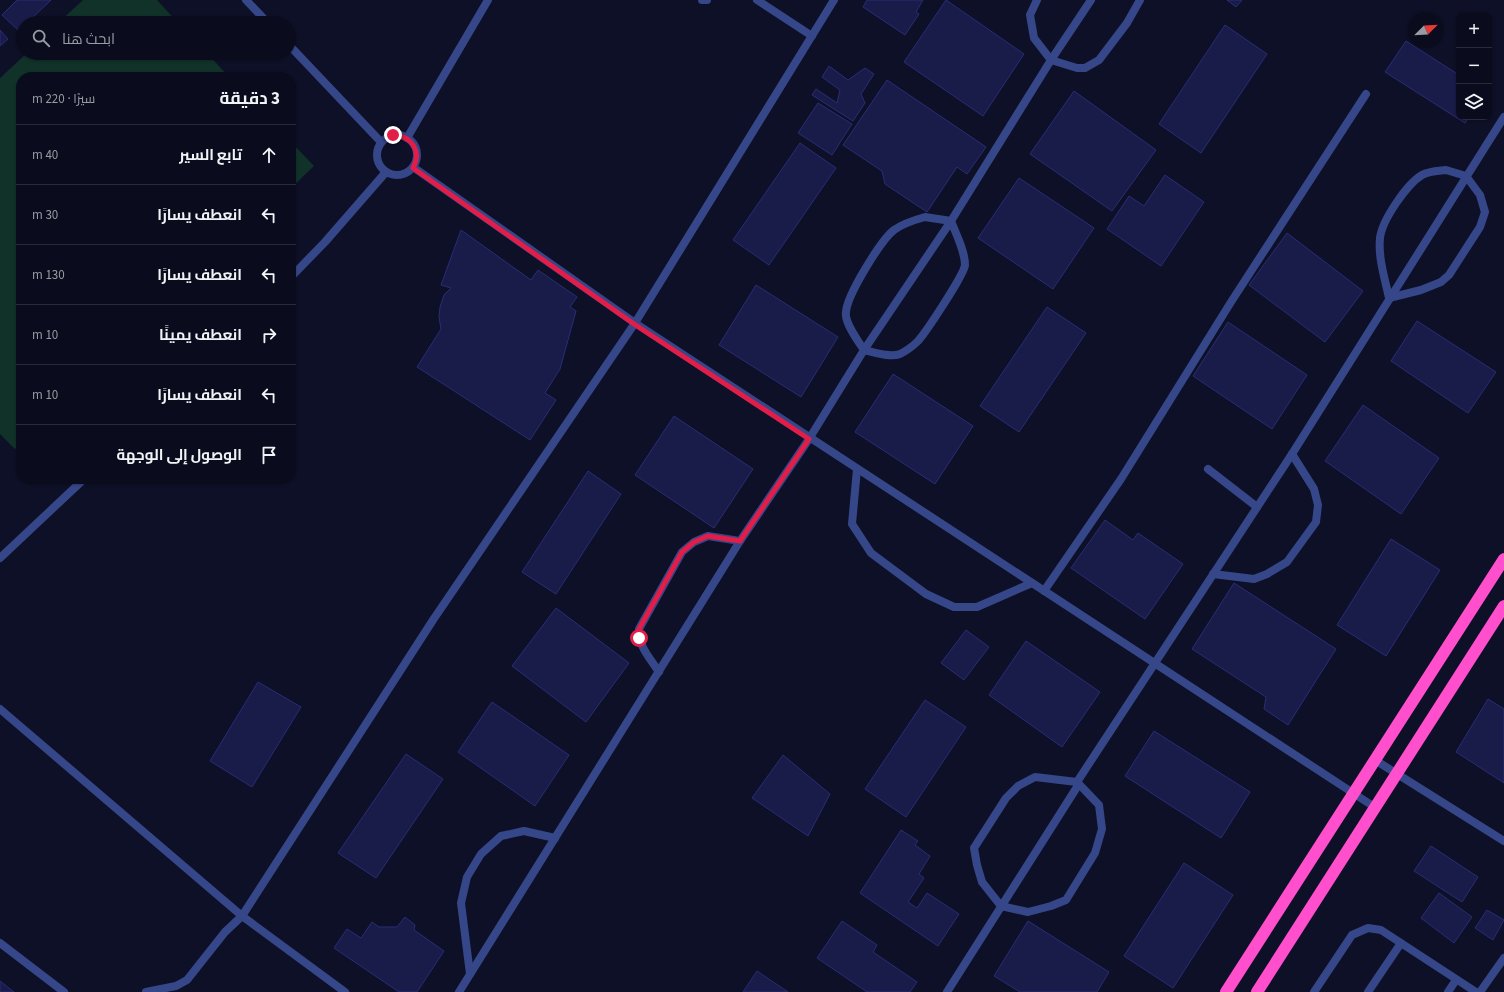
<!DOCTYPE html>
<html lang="ar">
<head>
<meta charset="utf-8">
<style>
  :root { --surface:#0a0c1d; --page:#181a2a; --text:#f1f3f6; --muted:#999ba4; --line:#2a2c3b }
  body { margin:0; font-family:"Source Sans 3",Cairo,sans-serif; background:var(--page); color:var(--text); direction:rtl }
  .controls { position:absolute; right:12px; top:12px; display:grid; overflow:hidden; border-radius:8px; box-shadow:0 1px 3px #0004 }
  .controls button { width:36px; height:36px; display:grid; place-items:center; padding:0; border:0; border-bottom:1px solid var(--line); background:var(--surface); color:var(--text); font:20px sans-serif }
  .compass { position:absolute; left:1408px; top:12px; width:36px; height:36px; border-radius:50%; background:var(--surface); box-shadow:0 1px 3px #0004; rotate:66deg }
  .stop { position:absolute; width:12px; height:12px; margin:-9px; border:3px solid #e11d48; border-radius:50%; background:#fff }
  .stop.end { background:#e11d48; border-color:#fff; box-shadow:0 1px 4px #0008 }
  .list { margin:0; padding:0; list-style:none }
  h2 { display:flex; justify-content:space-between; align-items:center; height:52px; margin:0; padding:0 16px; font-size:17px }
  h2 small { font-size:13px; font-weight:400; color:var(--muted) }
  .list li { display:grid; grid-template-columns:26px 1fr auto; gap:12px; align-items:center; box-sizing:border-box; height:60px; padding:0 16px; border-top:1px solid var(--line) }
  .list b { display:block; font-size:15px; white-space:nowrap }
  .list em { font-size:13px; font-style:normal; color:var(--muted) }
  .icon { flex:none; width:22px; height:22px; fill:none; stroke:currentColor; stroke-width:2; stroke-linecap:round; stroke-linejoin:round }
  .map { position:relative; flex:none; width:1504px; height:992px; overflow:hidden; direction:ltr }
  .search { position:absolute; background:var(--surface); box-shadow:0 1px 3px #0004; left:16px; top:16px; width:280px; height:44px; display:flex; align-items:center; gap:10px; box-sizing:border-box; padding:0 14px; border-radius:22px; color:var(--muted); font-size:15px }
  .panel { position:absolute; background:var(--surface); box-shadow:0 1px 3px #0004; left:16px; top:72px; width:280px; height:412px; border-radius:16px; direction:rtl }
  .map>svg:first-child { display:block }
  .green { fill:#103228 }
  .building { fill:#191b49; stroke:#292d77 }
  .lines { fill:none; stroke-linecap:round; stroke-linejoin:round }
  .lane { stroke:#364789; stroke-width:8 }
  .street { stroke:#364789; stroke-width:8 }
  .highway { stroke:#ff4fcd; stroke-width:12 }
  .route { stroke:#e11d48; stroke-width:5 }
</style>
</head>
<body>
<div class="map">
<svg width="1504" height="992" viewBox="0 0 1504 992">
  <rect width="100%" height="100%" fill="#0e1027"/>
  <g class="green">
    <polygon points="83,0 157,0 178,23 58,23"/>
    <polygon points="27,53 207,53 229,77 21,77 21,444 15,449 0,434 0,78"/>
    <polygon points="291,142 314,166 291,188"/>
  </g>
  <g class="building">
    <polygon points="17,0 51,0 27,23 23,23 23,27 19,31 2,15"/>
    <polygon points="867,0 923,0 916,12 919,14 905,35 863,7"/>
    <polygon points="946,0 1024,54 983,116 904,62"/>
    <polygon points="1227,0 1242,0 1236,7"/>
    <polygon points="1225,25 1267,54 1201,153 1159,124"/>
    <polygon points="0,30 8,39 0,46"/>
    <polygon points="1406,41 1459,75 1459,117 1469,117 1465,123 1385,72"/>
    <polygon points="829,66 848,80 865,68 874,74 861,94 865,103 853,121 812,95 816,89 837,103 840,90 822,77"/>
    <polygon points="887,80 986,147 967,174 957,167 927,212 885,184 882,171 843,145"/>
    <polygon points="1074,91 1156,150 1112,211 1030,154"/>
    <polygon points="818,103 852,124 832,155 798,133"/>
    <polygon points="800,143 836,168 769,265 733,240"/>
    <polygon points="1165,175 1204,202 1161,266 1107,229 1129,196 1144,206"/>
    <polygon points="1019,178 1094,228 1053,289 978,238"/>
    <polygon points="461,230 531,280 538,270 577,297 570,307 576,311 560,369 545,393 556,400 530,440 417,367 441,329 439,317 440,307 444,295 451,288 441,285"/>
    <polygon points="1287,233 1363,291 1325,342 1249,285"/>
    <polygon points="756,285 838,337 801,397 719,345"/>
    <polygon points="1047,307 1086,333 1019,432 980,406"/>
    <polygon points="1417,321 1496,372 1468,413 1391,361"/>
    <polygon points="1228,322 1307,375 1272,429 1193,376"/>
    <polygon points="893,374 973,426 935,484 855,432"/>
    <polygon points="1363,405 1439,458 1401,514 1325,461"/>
    <polygon points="674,416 753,469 714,528 635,475"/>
    <polygon points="588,471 621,494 556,594 522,572"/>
    <polygon points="1105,520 1133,540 1138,533 1183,564 1145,619 1071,568"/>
    <polygon points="1391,539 1440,570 1386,656 1337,625"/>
    <polygon points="1234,583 1336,649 1288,725 1264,709 1266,697 1192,649"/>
    <polygon points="556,608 629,663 586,722 512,666"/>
    <polygon points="966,630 989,647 964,680 941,663"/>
    <polygon points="1026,641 1100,692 1062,747 989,695"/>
    <polygon points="258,682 301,707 252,787 210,761"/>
    <polygon points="1488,699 1504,709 1504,783 1456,752"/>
    <polygon points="925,700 966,727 906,817 865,789"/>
    <polygon points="492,702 569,755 535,806 458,752"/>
    <polygon points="1154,731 1250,792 1221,838 1125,776"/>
    <polygon points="406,754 443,779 376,878 338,853"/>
    <polygon points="783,755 830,794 808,836 752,798"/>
    <polygon points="901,830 918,841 915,845 930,856 919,874 924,878 908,902 917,908 927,893 959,914 938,946 860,893"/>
    <polygon points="1431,846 1478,877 1462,902 1414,871"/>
    <polygon points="1184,863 1233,895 1173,988 1124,956"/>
    <polygon points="1439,893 1472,917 1454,943 1421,918"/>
    <polygon points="1487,910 1504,920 1493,940 1475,928"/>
    <polygon points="405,917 415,925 414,930 444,951 417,992 399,992 334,948 347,929 361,938 372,922 379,927 397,927"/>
    <polygon points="842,921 877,945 873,952 917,982 910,992 867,992 817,958"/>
    <polygon points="1028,921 1109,972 1097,992 1020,992 994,976"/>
    <polygon points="757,971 788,992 743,992"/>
    <polygon points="0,981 14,992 0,992"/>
  </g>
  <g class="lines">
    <g class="lane">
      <polyline points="702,0 707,0"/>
      <path d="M1446,170L1466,176L1480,195L1485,212L1480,227L1449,275L1441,282L1421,290L1389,298C1385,279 1378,258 1380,238C1382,220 1407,184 1422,175C1429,171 1437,171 1446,170Z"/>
      <path d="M925,217L951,221C956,234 965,251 965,265C964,275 926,332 918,341C913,346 906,351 900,354C890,358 874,352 864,350C858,341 844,322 846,312C847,295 881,240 894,230C904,223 914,220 925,217Z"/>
      <polyline points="857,469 852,524 871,553 926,594 954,607 977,607 1032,583"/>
      <polyline points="1208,469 1257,507"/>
      <polyline points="1213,574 1254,579 1267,574 1287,562 1316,522 1318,505 1314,489 1292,454"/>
      <path d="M659,672C650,658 638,646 639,629L682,552L694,542L708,536L740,541"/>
      <polygon points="1035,777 1077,782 1099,805 1102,829 1095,853 1066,900 1051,906 1028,912 1001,906 982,882 977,865 974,848 1006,798 1018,786"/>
      <polyline points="0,943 64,992"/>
      <polyline points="470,974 461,903 467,877 481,854 501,836 524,831 555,838"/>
      <polyline points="146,992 176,986 187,980 225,932 242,916"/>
      <polyline points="1314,992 1352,935 1368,928 1381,930 1476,992"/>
      <polyline points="1368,992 1401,943"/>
      <polyline points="1448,992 1456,980"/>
      <polyline points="1480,992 1504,958"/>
    </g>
    <g class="street">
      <polyline points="246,0 268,23"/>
      <polyline points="757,0 812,36"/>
      <polyline points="1037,0 1030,15 1034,38 1051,60 1077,68 1085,68 1099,60 1127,23 1140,0"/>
      <polyline points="289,45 381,142"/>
      <circle cx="397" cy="155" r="20"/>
      <polyline points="407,138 488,0"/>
      <polyline points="413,167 635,323 1376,808"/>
      <polyline points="291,277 325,242 386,172"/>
      <polyline points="0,558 84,479"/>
      <polyline points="1044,591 1121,479 1231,302 1366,94"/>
      <polyline points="0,709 242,916 345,992"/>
      <polyline points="1375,760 1504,841"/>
      <polyline points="242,916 433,620 635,323 834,0"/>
      <polyline points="459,992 740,541 809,439 864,350 951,221 1051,60 1091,0"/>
      <polyline points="947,992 1077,787 1077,782 1292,454 1504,117"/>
    </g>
    <g class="highway">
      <polyline points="1226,992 1504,559"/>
      <polyline points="1257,992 1504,606"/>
    </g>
  </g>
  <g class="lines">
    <path class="route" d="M393,135C412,136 422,151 413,168L634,324L809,439L740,541L708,536L694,542L682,552L639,629V638"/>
  </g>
</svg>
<div class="controls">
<button>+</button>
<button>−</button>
<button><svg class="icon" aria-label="layers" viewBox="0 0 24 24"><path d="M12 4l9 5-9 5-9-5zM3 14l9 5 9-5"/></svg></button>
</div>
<svg class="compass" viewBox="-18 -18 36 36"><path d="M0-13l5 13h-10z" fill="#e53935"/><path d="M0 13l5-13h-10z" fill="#999ba4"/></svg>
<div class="stop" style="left:639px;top:638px"></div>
<div class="stop end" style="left:393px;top:135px"></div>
<div class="search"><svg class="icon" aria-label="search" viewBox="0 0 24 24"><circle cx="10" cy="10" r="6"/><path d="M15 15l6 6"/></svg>ابحث هنا</div>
<section class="panel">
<h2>3 دقيقة<small>سيرًا · 220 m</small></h2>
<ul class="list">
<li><svg class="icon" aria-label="ahead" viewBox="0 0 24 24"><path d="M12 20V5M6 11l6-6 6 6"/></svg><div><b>تابع السير</b></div><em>40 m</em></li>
<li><svg class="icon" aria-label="left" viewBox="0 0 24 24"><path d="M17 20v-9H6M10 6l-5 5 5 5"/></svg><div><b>انعطف يسارًا</b></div><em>30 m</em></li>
<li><svg class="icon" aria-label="left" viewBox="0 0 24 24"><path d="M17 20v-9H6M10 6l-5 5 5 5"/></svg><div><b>انعطف يسارًا</b></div><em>130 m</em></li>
<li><svg class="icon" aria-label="right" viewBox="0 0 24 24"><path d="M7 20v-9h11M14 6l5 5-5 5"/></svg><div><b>انعطف يمينًا</b></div><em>10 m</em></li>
<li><svg class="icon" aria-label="left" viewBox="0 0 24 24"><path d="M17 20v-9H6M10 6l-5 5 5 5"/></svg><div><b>انعطف يسارًا</b></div><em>10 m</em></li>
<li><svg class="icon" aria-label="arrive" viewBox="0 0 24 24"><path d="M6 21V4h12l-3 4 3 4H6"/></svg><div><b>الوصول إلى الوجهة</b></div></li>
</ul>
</section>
</div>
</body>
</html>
